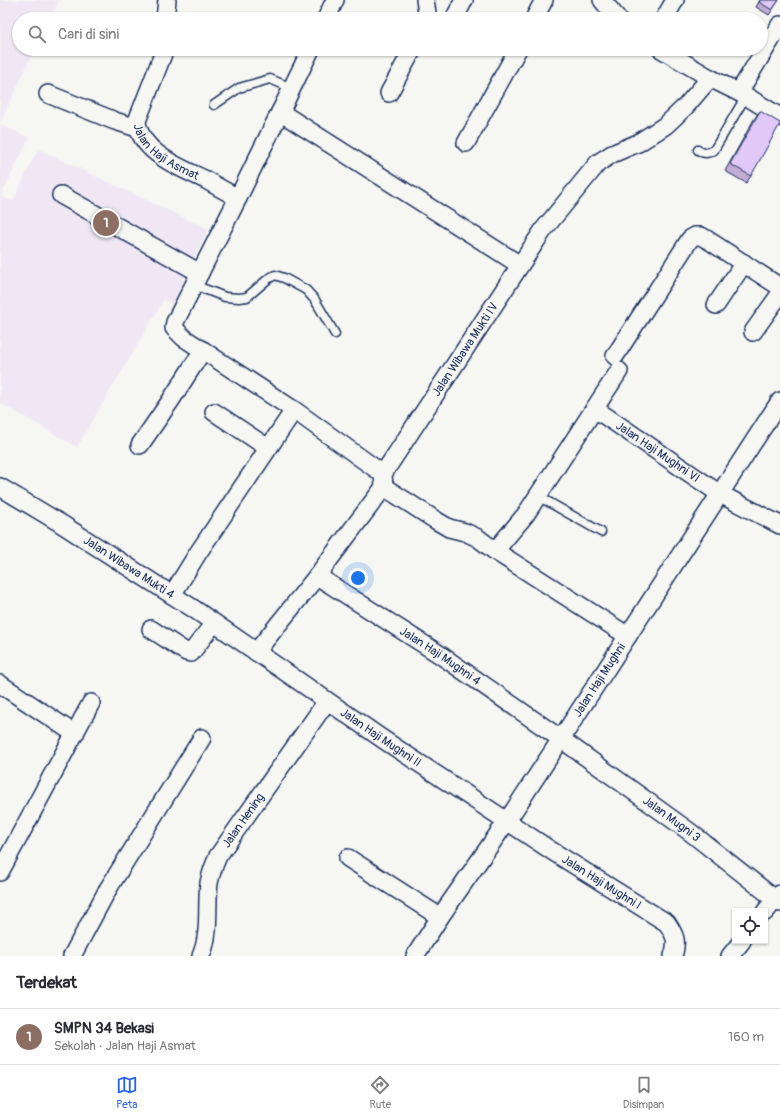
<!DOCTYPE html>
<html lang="id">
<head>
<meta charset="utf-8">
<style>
  :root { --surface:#fff; --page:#f7f7f7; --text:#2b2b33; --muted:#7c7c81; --line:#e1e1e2; --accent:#2563eb }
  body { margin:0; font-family:Pangolin,sans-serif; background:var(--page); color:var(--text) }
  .controls { position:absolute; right:12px; bottom:12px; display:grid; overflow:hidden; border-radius:0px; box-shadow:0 1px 3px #0004 }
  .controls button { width:36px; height:36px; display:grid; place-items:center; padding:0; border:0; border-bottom:1px solid var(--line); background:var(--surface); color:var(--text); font:20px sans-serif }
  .you { position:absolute; left:358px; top:578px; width:14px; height:14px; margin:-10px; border:3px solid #fff; border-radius:50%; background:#1a73e8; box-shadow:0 0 0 6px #1a73e833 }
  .badge { display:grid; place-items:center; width:26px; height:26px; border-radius:50%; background:var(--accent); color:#fff; font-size:13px; font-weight:700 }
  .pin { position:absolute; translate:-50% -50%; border:2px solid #fff; box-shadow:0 1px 4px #0006 }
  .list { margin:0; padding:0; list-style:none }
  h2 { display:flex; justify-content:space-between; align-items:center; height:52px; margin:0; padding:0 16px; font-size:17px }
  h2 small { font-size:13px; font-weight:400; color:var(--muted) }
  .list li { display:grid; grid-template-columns:26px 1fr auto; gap:12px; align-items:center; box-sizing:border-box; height:56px; padding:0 16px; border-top:1px solid var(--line) }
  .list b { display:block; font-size:15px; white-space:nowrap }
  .list p { margin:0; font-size:13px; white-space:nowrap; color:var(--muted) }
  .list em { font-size:13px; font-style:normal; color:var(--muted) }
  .icon { flex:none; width:22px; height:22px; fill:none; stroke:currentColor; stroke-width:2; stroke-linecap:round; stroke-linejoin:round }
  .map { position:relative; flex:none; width:780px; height:956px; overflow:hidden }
  .search { position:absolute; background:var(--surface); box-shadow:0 1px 3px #0004; left:12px; right:12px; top:12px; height:44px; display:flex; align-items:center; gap:10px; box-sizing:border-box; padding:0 14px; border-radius:22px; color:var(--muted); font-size:15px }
  .sheet { height:108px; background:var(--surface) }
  nav { display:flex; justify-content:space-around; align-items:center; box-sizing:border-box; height:56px; border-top:1px solid var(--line); background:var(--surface); font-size:11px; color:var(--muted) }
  nav a { display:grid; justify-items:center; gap:2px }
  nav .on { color:var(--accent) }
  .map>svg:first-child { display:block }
  .built { fill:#efe8f4 }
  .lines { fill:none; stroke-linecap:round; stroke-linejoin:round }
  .service-casing { stroke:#1b2f5e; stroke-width:11 }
  .minor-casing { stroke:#1b2f5e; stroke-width:20 }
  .service { stroke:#f6f6f2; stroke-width:8 }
  .minor { stroke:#f6f6f2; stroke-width:17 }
  .wall { fill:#c1acd5; stroke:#1b2f5e }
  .building { fill:#e0c8f8; stroke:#1b2f5e }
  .labels { text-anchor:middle; stroke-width:3; stroke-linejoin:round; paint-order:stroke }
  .street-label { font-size:12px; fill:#1b2f5e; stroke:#f6f6f2 }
</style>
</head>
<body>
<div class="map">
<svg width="780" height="956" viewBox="0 0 780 956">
  <rect width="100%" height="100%" fill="#f6f6f2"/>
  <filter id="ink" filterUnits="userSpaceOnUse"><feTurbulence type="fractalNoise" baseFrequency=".025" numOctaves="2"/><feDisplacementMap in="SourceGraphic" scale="8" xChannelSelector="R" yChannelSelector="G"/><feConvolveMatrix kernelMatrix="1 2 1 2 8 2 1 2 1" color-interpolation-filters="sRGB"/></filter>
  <g filter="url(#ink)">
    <g class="built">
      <polygon points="0,0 59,0 50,19 19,19 19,49 35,49 0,123"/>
      <polygon points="0,124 29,138 1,196 13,201 38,149 208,229 173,304 164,300 77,447 0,403"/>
    </g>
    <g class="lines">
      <g class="service-casing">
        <g id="service">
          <polyline points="214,105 239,88 270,79 292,88"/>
          <path d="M698,150C704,154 707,154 714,150L746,96"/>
          <polyline points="194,285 225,297 239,298 247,297 268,279 275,275 284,278 306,290 315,300 335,334"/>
          <polyline points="538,496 601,532"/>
        </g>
      </g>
      <g class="minor-casing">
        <g id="minor">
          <polyline points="425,0 428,19"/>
          <polyline points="602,0 618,19"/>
          <polyline points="165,19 167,0"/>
          <polyline points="326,19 335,0"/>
          <polyline points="454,19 464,0"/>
          <polyline points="534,19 544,0"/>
          <polyline points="664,19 675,0"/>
          <path id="s1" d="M165,49L137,121C140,153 181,168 206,180C216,186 227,192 238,198"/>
          <polyline points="311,49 238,198 175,322 174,328 184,338 294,410 383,474"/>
          <polyline points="661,49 710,78 746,96 780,117"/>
          <polyline points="739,92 780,25"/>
          <polyline points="389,93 413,49"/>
          <polyline points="48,94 115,121 137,128"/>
          <polyline points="280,112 520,265"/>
          <polyline points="466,143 518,49"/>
          <polyline points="61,195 200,273"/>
          <polyline points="716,305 744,263"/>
          <polyline points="753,332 780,294"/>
          <polyline points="615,356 690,239 695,236 701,236 708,240 780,287"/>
          <path id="s2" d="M595,409L720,494L780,525"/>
          <polyline points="214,412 268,448"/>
          <polyline points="140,445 171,400 203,350"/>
          <path id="s3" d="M0,487L60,523L194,609L384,740L552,851L667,923C675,935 678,941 673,956"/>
          <polyline points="384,487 437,521 449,528 465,532 478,538 495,551 526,514 619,371"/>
          <polyline points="495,551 628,636"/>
          <path id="s4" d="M317,576L439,654L561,739L690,832L780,903"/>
          <polyline points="172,595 198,553 294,410"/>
          <polyline points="151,629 186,652 191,653 214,623"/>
          <path id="s5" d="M256,652L317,576L384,487L383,474L544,229L598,163L612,154L638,143L666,125L686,106L710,78"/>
          <polyline points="0,684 75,734"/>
          <polyline points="348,858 440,917"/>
          <polyline points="0,872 91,703"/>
          <polyline points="765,912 780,894"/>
          <polyline points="72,956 108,889 202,738"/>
          <path id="s6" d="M201,956C211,932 206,908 209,883C211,873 214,865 218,856L327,701"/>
          <path id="s7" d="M415,956L440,917L507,821L561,739L780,401"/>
          <polyline points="730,956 742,941"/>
        </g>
      </g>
      <use href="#service" class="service"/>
      <use href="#minor" class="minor"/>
    </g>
    <g class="wall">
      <polygon points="760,0 779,0 769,15 756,7"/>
      <polygon points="760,111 751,176 746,183 725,171 754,119"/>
    </g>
    <g class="building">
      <polygon points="760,0 779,0 772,10 759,2"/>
      <polygon points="760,111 780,123 780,124 751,176 730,164"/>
    </g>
  </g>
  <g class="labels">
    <g class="street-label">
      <text dy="4" stroke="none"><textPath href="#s1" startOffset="122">Jalan Haji Asmat</textPath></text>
      <text dy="4" stroke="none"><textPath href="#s5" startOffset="371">Jalan Wibawa Mukti IV</textPath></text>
      <text dy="4" stroke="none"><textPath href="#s2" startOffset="76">Jalan Haji Mughni VI</textPath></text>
      <text dy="4" stroke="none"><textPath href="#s3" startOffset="152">Jalan Wibawa Mukti 4</textPath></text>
      <text dy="4" stroke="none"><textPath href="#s4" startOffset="147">Jalan Haji Mughni 4</textPath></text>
      <text dy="4" stroke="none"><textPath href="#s7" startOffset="332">Jalan Haji Mughni</textPath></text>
      <text dy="4" stroke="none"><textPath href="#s3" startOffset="456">Jalan Haji Mughni II</textPath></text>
      <text dy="4" stroke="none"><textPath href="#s4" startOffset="430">Jalan Mugni 3</textPath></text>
      <text dy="4" stroke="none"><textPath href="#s6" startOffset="146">Jalan Hening</textPath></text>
      <text dy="4" stroke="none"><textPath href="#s3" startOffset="720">Jalan Haji Mughni I</textPath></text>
    </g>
  </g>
</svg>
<div class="controls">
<button><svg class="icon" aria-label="locate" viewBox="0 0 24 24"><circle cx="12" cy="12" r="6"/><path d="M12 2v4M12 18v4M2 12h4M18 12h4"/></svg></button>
</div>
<div class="you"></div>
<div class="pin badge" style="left:106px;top:223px;background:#8d6e63">1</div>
<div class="search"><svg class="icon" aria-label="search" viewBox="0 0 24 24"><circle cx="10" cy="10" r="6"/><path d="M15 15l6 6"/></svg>Cari di sini</div>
</div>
<section class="sheet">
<h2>Terdekat<small></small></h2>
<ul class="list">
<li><span class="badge" style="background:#8d6e63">1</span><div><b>SMPN 34 Bekasi</b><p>Sekolah · Jalan Haji Asmat</p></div><em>160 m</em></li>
</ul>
</section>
<nav>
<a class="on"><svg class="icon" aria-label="map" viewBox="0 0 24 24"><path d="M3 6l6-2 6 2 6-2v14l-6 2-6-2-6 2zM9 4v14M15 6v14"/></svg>Peta</a>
<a><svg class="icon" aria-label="directions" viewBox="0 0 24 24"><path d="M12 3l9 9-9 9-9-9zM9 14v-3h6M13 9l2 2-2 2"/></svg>Rute</a>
<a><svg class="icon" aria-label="saved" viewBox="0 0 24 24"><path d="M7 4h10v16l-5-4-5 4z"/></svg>Disimpan</a>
</nav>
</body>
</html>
